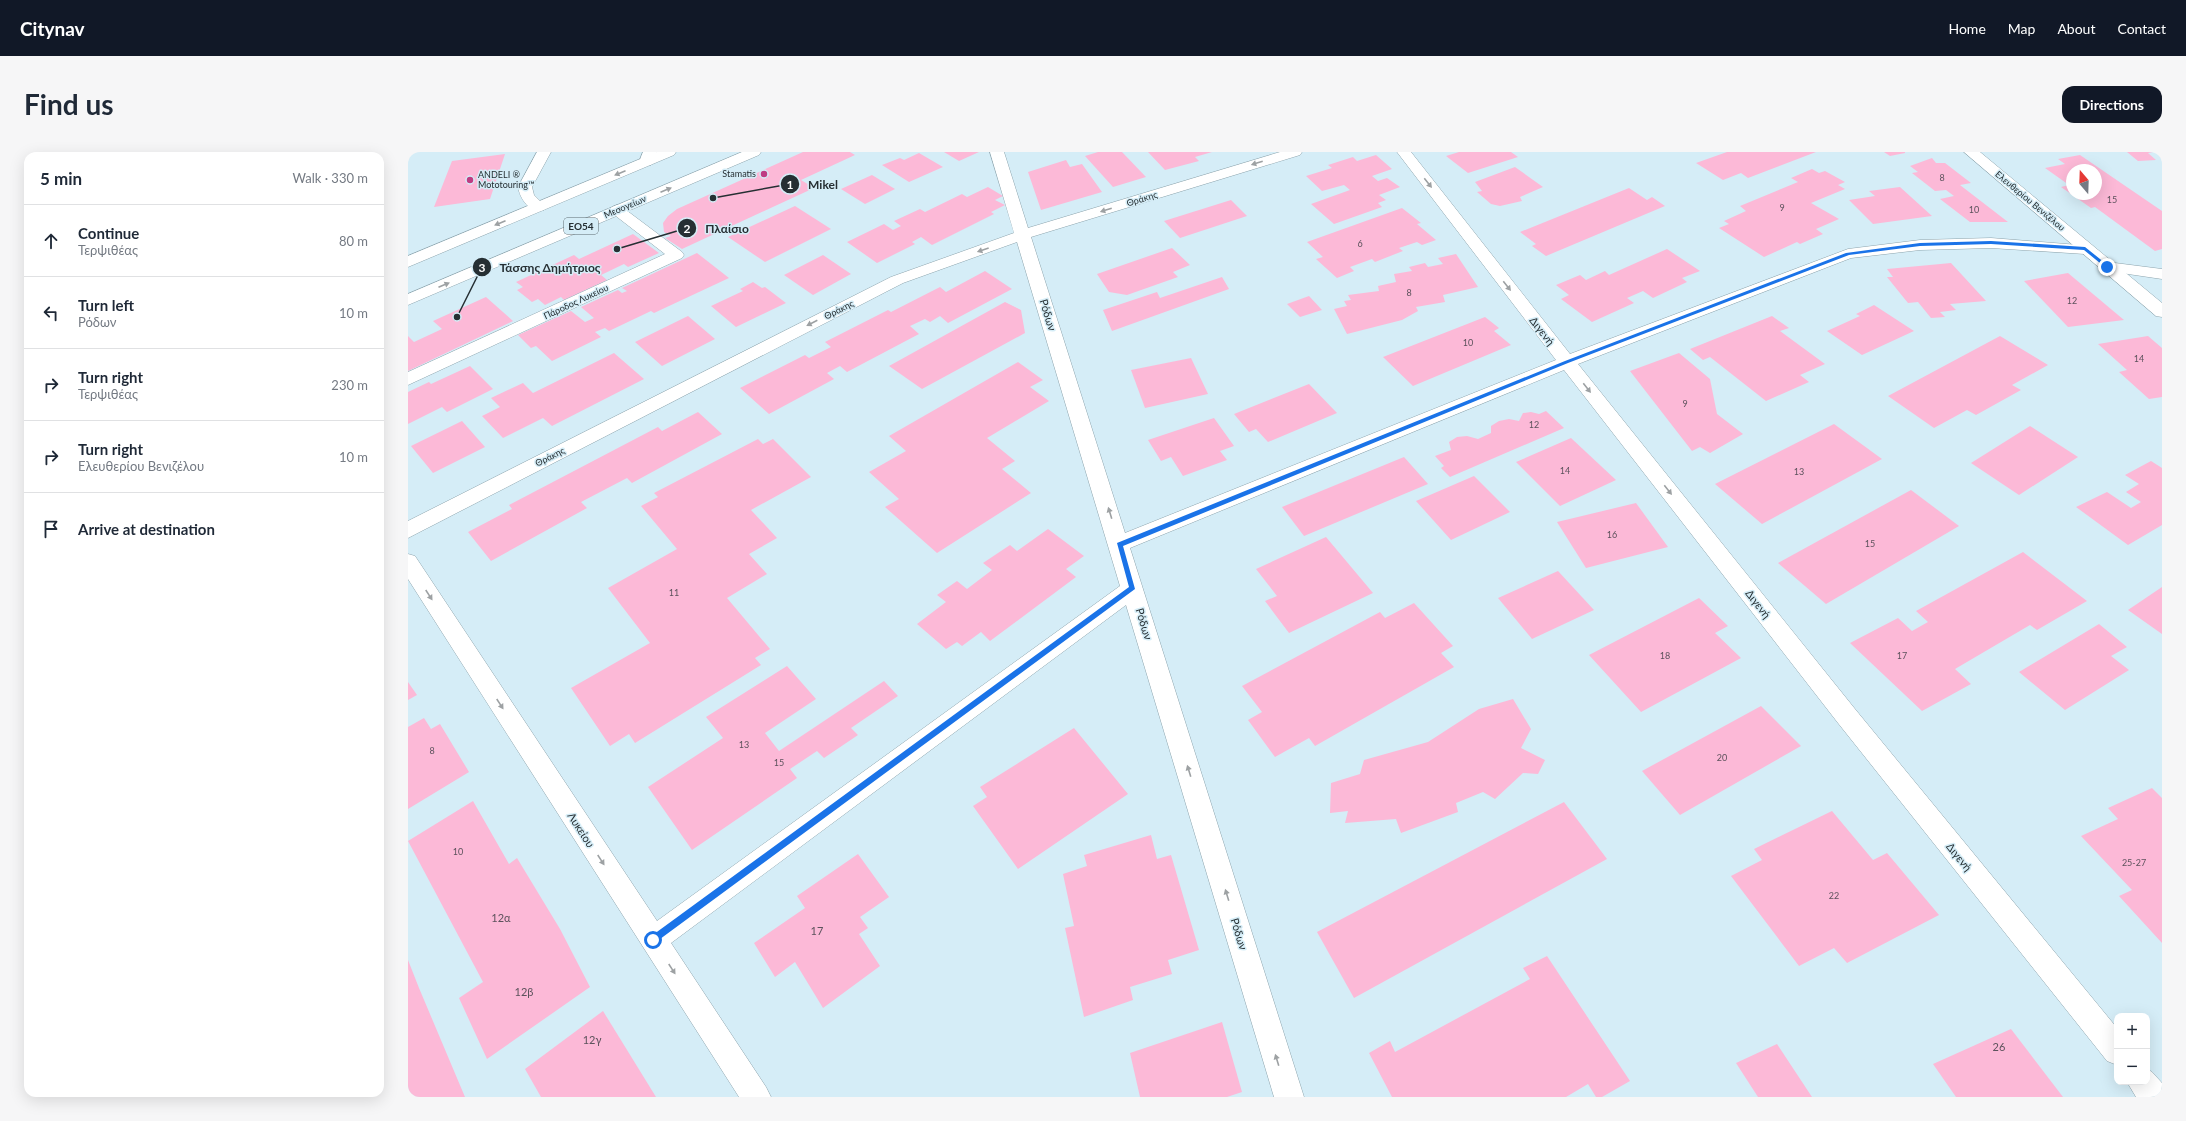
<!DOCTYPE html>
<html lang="en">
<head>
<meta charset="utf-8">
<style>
  :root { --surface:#fff; --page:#f6f6f7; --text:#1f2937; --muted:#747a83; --line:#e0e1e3; --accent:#111827 }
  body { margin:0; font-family:Lato,sans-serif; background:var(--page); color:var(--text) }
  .controls { position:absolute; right:12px; bottom:12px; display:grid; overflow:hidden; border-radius:8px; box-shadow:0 4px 16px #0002 }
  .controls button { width:36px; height:36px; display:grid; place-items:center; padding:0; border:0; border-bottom:1px solid var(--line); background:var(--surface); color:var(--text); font:20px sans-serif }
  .compass { position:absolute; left:1658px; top:12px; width:36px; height:36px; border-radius:50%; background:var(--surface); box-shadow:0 4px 16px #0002; rotate:341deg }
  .stop { position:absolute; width:12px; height:12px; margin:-9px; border:3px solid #1a73e8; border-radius:50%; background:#fff }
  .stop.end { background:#1a73e8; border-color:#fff; box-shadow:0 1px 4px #0008 }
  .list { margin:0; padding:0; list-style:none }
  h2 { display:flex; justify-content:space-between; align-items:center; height:52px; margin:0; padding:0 16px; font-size:17px }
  h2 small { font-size:13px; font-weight:400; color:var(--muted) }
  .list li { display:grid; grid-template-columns:26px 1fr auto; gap:12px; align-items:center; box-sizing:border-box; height:72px; padding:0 16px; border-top:1px solid var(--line) }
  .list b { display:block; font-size:15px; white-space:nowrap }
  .list p { margin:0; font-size:13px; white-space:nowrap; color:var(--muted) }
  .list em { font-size:13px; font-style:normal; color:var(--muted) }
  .icon { flex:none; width:22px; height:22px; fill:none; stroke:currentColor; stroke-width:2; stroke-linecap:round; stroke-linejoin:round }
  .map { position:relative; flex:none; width:1754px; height:945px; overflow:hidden; border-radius:12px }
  header { display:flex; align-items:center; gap:24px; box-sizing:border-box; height:56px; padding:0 20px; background:var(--accent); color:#fff }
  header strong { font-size:19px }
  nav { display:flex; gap:22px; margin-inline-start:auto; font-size:14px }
  .intro { display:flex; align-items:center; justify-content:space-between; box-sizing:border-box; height:96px; padding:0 24px }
  h1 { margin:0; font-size:28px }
  .button { padding:10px 18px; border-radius:12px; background:var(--accent); color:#fff; font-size:14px; font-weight:700 }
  main { display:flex; gap:24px; padding:0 24px }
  aside { flex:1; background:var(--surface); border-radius:12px; box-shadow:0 4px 16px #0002 }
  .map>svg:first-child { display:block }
  .building { fill:#fcb9d7; fill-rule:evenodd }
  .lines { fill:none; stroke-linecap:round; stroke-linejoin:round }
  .lane-casing { stroke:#8da4ad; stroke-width:1 }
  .street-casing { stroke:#8da4ad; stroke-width:1 }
  .secondary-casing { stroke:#8da4ad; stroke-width:1 }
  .primary-casing { stroke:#8da4ad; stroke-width:1 }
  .lane { fill:#fff; fill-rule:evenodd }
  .street { fill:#fff; fill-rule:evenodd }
  .secondary { fill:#fff; fill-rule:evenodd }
  .primary { fill:#fff; fill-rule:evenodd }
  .oneway { fill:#9da1a3 }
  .route { fill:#1a73e8 }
  .poi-dot { fill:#be3c83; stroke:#d5edf7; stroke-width:1.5 }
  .labels { text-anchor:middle; stroke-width:3; stroke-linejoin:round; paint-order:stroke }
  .far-poi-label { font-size:9px; fill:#262f33; stroke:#d5edf7; text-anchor:end }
  .number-label { font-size:9px; fill:#5c525c }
  .far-street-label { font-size:9px; fill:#262f33; stroke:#d5edf7 }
  .shield { fill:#d5edf7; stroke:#5a686e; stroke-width:1 }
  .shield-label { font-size:10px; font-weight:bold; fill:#262f33 }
  .street-label { font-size:11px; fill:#262f33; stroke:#d5edf7 }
  .near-number-label { font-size:11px; fill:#5c525c }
  .leader { fill:none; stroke:#262f33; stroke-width:1.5 }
  .callout-dot { fill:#262f33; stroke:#d5edf7; stroke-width:1.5 }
  .mark-label { font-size:12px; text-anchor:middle; font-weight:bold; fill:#fff }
  .callout-label { font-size:12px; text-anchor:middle; font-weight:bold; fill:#262f33; stroke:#d5edf7; stroke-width:3; stroke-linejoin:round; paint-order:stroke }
</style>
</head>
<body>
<header>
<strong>Citynav</strong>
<nav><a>Home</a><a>Map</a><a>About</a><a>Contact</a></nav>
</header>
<div class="intro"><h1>Find us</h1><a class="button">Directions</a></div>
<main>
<aside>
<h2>5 min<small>Walk · 330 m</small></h2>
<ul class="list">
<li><svg class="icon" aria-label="ahead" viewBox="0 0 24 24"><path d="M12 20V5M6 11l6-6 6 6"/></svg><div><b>Continue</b><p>Τερψιθέας</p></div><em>80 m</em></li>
<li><svg class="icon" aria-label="left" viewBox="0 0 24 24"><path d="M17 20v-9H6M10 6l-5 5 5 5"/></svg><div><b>Turn left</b><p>Ρόδων</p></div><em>10 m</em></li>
<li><svg class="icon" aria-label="right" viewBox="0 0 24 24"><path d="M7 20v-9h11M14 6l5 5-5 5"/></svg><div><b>Turn right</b><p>Τερψιθέας</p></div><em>230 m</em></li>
<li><svg class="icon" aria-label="right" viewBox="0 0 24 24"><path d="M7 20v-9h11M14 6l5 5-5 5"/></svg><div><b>Turn right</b><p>Ελευθερίου Βενιζέλου</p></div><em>10 m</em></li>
<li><svg class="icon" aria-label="arrive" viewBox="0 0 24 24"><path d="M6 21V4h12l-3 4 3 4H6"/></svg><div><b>Arrive at destination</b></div></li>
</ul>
</aside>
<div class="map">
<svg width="1754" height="945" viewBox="0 0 1754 945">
  <rect width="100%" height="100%" fill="#d5edf7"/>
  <g class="building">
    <polygon points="395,0 442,0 447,3 393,28 406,36 274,97 257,86 263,84 256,80 255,71 260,64 269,57"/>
    <polygon points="536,0 571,0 551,9"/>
    <polygon points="690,0 714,0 738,25 705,35 677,4"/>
    <polygon points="740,0 804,0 787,5 791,9 757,18"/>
    <polygon points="1051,0 1103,0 1110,5 1060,21 1038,4"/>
    <polygon points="1319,0 1408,0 1340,26 1333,21 1315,28 1288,11"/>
    <polygon points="1476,0 1497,0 1497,1 1482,4"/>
    <polygon points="1719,0 1745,0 1740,1 1748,8 1730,9"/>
    <polygon points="511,1 535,15 501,30 474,13 492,6 496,8"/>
    <polygon points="97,2 82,47 26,55 44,9"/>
    <polygon points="968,3 984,17 964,24 970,29 979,26 992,35 971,43 978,48 970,51 974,55 926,72 903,52 942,38 936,33 914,39 898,24 924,16 920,13 945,5 949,9"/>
    <path d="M1672,3L1754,59V97L1747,99L1687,55L1683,56L1653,35L1661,33L1637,16L1657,12L1650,7ZM1664,18H1688V42H1664Z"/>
    <polygon points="1524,6 1528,11 1537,11 1563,31 1552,33 1600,70 1562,70 1532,47 1546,44 1538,38 1527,39 1504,21 1510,20 1502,14"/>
    <polygon points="658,8 662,15 674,12 694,40 633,58 620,20"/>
    <polygon points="1107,15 1135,35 1112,45 1114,49 1092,54 1083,52 1069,40 1074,39 1067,30"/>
    <polygon points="1404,17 1411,21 1417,19 1437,30 1430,33 1437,37 1403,51 1431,67 1408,77 1415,82 1392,92 1389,90 1356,105 1311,76 1321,72 1316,69 1338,59 1332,54 1390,30 1383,26"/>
    <polygon points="464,23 487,37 457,52 433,37"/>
    <polygon points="580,35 595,44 587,48 597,53 583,60 586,62 524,93 513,85 504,90 507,92 469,111 439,90 476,72 485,78 493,74 486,69 512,57 517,60 554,42 559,45"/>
    <polygon points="1492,35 1524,64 1465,72 1441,48 1467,44 1461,39"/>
    <polygon points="1221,36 1239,48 1244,45 1257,54 1138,104 1124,94 1128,92 1112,80"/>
    <polygon points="823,48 839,64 772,86 756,69"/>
    <polygon points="387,54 423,77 357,110 320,85"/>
    <polygon points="994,56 1013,71 1009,72 1028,88 1014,93 1009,90 991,96 995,99 967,110 964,107 942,115 946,119 929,126 908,107 915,105 899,90"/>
    <polygon points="225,82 251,101 220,115 216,112 193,123 199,128 156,148 153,145 137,153 130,147 124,150 109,138 115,135 108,130 166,103 171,107"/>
    <polygon points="764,96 782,113 765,120 770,125 719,143 701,140 689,122"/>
    <polygon points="1259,97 1292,119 1274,126 1279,130 1245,146 1235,139 1219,146 1226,151 1184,170 1153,147 1161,143 1148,133 1172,123 1178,128 1197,119 1201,123"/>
    <polygon points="289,101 321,126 246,161 243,159 201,179 197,176 187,180 193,185 144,209 128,194 123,196 110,183 163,159 177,170 186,166 173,155 210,138 214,141 219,139 214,136"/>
    <polygon points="1048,102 1070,135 1035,143 1037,150 1008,155 1010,159 994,168 939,182 926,157 939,154 936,149 943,148 940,143 971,139 970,134 988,130 986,122 1004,119 1001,115 1017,111 1020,115 1035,112 1030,106"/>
    <polygon points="415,103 443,122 405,143 376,123"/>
    <polygon points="1543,111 1578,149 1542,152 1548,158 1532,160 1537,165 1523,166 1510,150 1500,151 1479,125 1485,125 1479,117"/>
    <polygon points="577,119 604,137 540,171 532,164 522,170 517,167 502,174 511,182 439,220 432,214 419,221 426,227 361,262 332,236 397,203 401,206 423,195 417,190 480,158 483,160 532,135 538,140"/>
    <polygon points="1660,121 1716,168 1660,175 1616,129"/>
    <polygon points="814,125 821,137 704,179 695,158 749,140 752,146"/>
    <polygon points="345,130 354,136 357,135 378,151 328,175 303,154 335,139 332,137"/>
    <polygon points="901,144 914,158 892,165 879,152"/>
    <polygon points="78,145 105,169 0,219 0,184 6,190 34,177 25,169"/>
    <polygon points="597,150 613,158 617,181 514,237 481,214"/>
    <polygon points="1466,153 1506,179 1454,203 1419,179 1452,164 1448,162"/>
    <polygon points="280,164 307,187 254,214 227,190"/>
    <polygon points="1364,164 1381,176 1372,179 1417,212 1392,223 1401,230 1358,249 1302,205 1295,208 1282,197"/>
    <polygon points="1077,165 1091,176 1086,179 1103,193 1005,234 975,205"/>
    <polygon points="1592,184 1640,213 1604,233 1613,238 1568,263 1559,258 1526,276 1480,244"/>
    <polygon points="1740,184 1754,196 1754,245 1741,247 1711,220 1719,218 1690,192"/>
    <polygon points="206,201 236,227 144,274 135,266 95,286 74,264 92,255 83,246 115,231 125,241"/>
    <polygon points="1271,201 1302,227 1309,262 1335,282 1302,301 1292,295 1284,299 1222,219"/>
    <polygon points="783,206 800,242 737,256 723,218"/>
    <polygon points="610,210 635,228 622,235 641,249 579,286 607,309 594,317 623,341 529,401 477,355 491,347 461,320 498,299 481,284"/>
    <polygon points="62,214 85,237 39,260 34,255 0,272 0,240 21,230 23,232"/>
    <polygon points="901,232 929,261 860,290 848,277 841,280 826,262"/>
    <polygon points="1138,259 1156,276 1042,325 1033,316 1036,314 1027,304 1043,298 1041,290 1049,285 1059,284 1070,287 1083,281 1083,274 1091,269 1101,267 1111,269 1115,261 1123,260 1131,262"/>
    <polygon points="290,260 314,282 224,331 219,326 173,350 179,356 83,409 60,380 104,357 101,353 250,275 254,279"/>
    <polygon points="806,266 826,294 812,299 819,308 775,324 763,305 753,309 740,288"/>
    <polygon points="54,269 77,295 25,321 3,294"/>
    <polygon points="1426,272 1474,307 1354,372 1307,332"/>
    <polygon points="1622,274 1670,305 1611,343 1563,311"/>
    <polygon points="1163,286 1208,328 1152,354 1108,310"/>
    <polygon points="350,287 355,292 365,287 403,325 343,358 369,386 341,402 359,422 319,446 362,497 347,506 353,513 227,591 221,582 202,594 163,536 242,491 200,436 269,397 233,354 250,345 246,341"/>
    <polygon points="996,305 1020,332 896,384 874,355"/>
    <polygon points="1743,309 1754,316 1754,373 1720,393 1668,355 1699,340 1723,356 1733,350 1718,340 1731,332 1717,323"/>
    <polygon points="1066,324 1102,360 1043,388 1008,349"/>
    <polygon points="1503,338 1551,374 1418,452 1370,411"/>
    <polygon points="1228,351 1260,395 1178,416 1149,370"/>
    <polygon points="640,377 676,404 658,417 668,425 582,489 573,480 554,494 549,490 538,497 509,472 538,450 529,443 549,429 559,437 584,418 575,411 602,393 609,399"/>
    <polygon points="918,385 965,441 881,481 857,449 869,444 848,417"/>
    <polygon points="1615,400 1679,449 1629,478 1622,473 1547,517 1563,532 1514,559 1442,491 1490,466 1504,479 1520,470 1508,459"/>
    <polygon points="1150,419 1186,458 1124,487 1090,446"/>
    <polygon points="1754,435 1754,482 1720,458"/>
    <polygon points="1291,446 1320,474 1307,481 1333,506 1233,560 1181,503"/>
    <polygon points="1006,451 1045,494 1033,501 1046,515 907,594 901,586 867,605 840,568 854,560 834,534 972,460 977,466"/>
    <polygon points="1691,472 1719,495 1703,504 1721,518 1657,558 1611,520"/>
    <polygon points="379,514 408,547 357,581 371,599 476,529 490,544 443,576 450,583 416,606 409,599 382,617 389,626 284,698 240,635 315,586 298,565"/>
    <polygon points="0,530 9,543 0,548"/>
    <polygon points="1105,547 1123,577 1113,596 1137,608 1130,622 1115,621 1087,647 1075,640 1048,651 1050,660 993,681 988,667 937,671 940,659 922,661 923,631 952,622 956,608 1020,590 1071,557"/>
    <polygon points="1353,554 1393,594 1272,663 1234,619"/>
    <polygon points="16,566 23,577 32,572 61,620 0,657 0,575"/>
    <polygon points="666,576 720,642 610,717 565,654 579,645 572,635"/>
    <polygon points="1744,636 1754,646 1754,791 1711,744 1724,738 1673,684 1710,667 1700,656"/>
    <polygon points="65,649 101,712 109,706 152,777 182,835 79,907 51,846 75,830 0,689"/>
    <polygon points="1156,650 1199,707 946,846 909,780"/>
    <polygon points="1424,659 1465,708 1479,701 1531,763 1439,811 1426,796 1391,814 1323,724 1354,708 1346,697"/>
    <polygon points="743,683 749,707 763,703 791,798 760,808 764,822 722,835 725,848 676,865 657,776 666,774 655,722 679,714 676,703"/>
    <polygon points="450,702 481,745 452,765 460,776 451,782 472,814 415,856 387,810 367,825 346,791 397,756 389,744"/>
    <polygon points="1139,804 1222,929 1194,945 1188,945 1180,932 1158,945 984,945 961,901 982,889 987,900 1122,827 1115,816"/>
    <polygon points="0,808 11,836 57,945 0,945"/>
    <polygon points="195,859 248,945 133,945 117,917"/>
    <polygon points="814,870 834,940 819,945 732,945 722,901"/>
    <polygon points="1603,877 1655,945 1548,945 1525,912"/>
    <polygon points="1369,892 1404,945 1350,945 1328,911"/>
  </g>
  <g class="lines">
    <g class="lane-casing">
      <g id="lane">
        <path d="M129,0H143L124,35L126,43L138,55L136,58C122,62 112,47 110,35Z"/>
        <polygon points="235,0 249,0 243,13 233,13 231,10"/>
      </g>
    </g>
    <g class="street-casing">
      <g id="street">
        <polygon points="582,0 596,0 620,76 872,0 894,0 892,3 623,85 717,381 1148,208 989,0 1003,0 1162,202 1440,97 1512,88 1583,86 1683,94 1685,97 1683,100 1677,102 1583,96 1512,98 1443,106 1170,212 1447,557 1709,876 1709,913 1699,909 1430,571 1156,218 722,396 896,945 866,945 718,453 263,791 358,935 363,945 331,945 0,427 0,402 7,404 249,769 712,434 609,90 495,131 0,386 0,369 483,125 606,81"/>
        <polygon points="209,53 214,55 274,100 276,103 274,106 0,233 0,220 257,102 204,61 201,58 204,55"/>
        <polygon points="1699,110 1754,117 1754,127 1693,118 1691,115 1693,112"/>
        <polygon points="1739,917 1744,920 1754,931 1754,945 1728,945 1719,930 1739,930"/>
      </g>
    </g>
    <g class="secondary-casing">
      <polygon id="secondary" points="1556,0 1572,0 1754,151 1754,165 1748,164"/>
    </g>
    <g class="primary-casing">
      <g id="primary">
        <polygon points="249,0 268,0 266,3 0,115 0,104"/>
        <polygon points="334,0 353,0 351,3 0,153 0,142"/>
      </g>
    </g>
    <use href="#lane" class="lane"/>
    <use href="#street" class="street"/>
    <use href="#secondary" class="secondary"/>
    <use href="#primary" class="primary"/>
  </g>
  <defs><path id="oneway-solid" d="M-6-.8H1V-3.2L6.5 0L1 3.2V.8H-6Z"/></defs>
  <g class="oneway">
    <use href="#oneway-solid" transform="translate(849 11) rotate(163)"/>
    <use href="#oneway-solid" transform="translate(212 21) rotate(157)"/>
    <use href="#oneway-solid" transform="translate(1020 31) rotate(52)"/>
    <use href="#oneway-solid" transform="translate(258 38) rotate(-23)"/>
    <use href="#oneway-solid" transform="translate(698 58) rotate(163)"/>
    <use href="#oneway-solid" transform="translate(92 71) rotate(157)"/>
    <use href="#oneway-solid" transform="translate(575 98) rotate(161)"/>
    <use href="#oneway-solid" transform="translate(36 133) rotate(-23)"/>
    <use href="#oneway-solid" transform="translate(1099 134) rotate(52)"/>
    <use href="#oneway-solid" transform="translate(404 171) rotate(153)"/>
    <use href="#oneway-solid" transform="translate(1179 236) rotate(52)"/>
    <use href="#oneway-solid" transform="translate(1260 338) rotate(52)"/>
    <use href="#oneway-solid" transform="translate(702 361) rotate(-107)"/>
    <use href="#oneway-solid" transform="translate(21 443) rotate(57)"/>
    <use href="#oneway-solid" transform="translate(92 552) rotate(57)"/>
    <use href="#oneway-solid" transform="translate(781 619) rotate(-107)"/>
    <use href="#oneway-solid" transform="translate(193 708) rotate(57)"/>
    <use href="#oneway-solid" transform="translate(819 743) rotate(-107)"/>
    <use href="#oneway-solid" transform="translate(264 817) rotate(57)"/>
    <use href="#oneway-solid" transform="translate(869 908) rotate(-107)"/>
  </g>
  <polygon class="route" points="1583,89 1677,95 1702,115 1698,116 1676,98 1583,92 1512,94 1441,103 1160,211 715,394 727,437 248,790 242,790 242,785 721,435 709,391 1157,209 1438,101 1512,91"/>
  <g class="poi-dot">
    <circle cx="356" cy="22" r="4"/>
    <circle cx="62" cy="28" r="4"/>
  </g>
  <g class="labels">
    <g class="far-poi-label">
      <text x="348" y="25">Stamatis</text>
      <text x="70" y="26" text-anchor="start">ANDELI ®<tspan x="70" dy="10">Mototouring™</tspan></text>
    </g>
    <g class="number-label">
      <text x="1534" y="29">8</text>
      <text x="1704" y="51">15</text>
      <text x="1374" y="59">9</text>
      <text x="1566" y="61">10</text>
      <text x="952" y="95">6</text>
      <text x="1001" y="144">8</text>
      <text x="1664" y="152">12</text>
      <text x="1060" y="194">10</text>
      <text x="1731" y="210">14</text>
      <text x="1277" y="255">9</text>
      <text x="1126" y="276">12</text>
      <text x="1157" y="322">14</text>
      <text x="1391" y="323">13</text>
      <text x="1204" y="386">16</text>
      <text x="1462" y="395">15</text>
      <text x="266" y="444">11</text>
      <text x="1257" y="507">18</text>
      <text x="1494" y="507">17</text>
      <text x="336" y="596">13</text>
      <text x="24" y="602">8</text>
      <text x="1314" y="609">20</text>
      <text x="371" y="614">15</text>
      <text x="50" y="703">10</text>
      <text x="1726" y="714">25-27</text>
      <text x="1426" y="747">22</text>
    </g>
    <g class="far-street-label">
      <text transform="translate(734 47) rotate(-17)" y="3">Θράκης</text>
      <text transform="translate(1622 49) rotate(40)" y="3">Ελευθερίου Βενιζέλου</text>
      <text transform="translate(217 55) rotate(-23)" y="3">Μεσογείων</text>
      <text transform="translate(168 150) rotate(-25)" y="3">Πάροδος Λυκείου</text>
      <text transform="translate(431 158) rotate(-27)" y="3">Θράκης</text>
      <text transform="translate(142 305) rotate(-27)" y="3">Θράκης</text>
    </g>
    <rect class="shield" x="156" y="66" width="34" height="16" rx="3"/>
    <g class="shield-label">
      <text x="173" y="78">ΕΟ54</text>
    </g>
    <g class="street-label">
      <text transform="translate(640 163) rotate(73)" y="4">Ρόδων</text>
      <text transform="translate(1134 179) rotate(52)" y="4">Διγενή</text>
      <text transform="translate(1350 452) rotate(52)" y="4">Διγενή</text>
      <text transform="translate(736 472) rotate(73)" y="4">Ρόδων</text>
      <text transform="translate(173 678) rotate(57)" y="4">Λυκείου</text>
      <text transform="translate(1551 705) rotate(51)" y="4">Διγενή</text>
      <text transform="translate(831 782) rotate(73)" y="4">Ρόδων</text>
    </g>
    <g class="near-number-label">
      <text x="93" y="770">12α</text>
      <text x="409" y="783">17</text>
      <text x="116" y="844">12β</text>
      <text x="184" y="892">12γ</text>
      <text x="1591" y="899">26</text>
    </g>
  </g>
  <path class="leader" d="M305 46L382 32M209 97L279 76M49 165L74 115"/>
  <g class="callout-dot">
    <circle cx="305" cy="46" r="4"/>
    <circle cx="209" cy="97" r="4"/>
    <circle cx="49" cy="165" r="4"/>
    <circle cx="382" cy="32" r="10"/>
    <circle cx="279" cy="76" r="10"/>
    <circle cx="74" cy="115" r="10"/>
  </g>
  <g class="mark-label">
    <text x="382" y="37">1</text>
    <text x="279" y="81">2</text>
    <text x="74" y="120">3</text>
  </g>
  <g class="callout-label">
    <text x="415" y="37">Mikel</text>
    <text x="319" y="81">Πλαίσιο</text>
    <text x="142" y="120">Τάσσης Δημήτριος</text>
  </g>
</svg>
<div class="controls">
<button>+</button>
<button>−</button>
</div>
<svg class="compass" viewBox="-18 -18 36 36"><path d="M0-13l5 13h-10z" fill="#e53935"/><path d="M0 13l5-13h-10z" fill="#747a83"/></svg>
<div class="stop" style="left:245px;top:788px"></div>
<div class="stop end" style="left:1699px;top:115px"></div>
</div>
</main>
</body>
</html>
